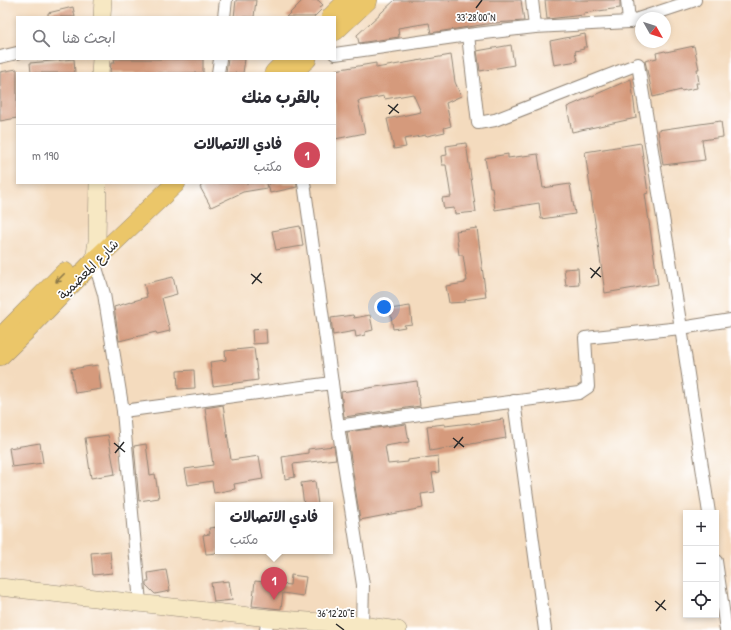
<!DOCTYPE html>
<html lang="ar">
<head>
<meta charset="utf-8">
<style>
  :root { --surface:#fff; --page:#f2f2f3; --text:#2b2b33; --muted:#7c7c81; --line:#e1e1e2; --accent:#d1495b }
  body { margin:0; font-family:"Patrick Hand","Playpen Sans Arabic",sans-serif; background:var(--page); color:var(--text); direction:rtl }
  .controls { position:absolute; right:12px; bottom:12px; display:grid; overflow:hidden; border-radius:0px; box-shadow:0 2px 6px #0003 }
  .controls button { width:36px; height:36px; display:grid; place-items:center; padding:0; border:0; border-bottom:1px solid var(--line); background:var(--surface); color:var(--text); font:20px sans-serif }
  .compass { position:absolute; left:635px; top:12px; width:36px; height:36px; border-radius:50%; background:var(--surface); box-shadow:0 2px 6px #0003; rotate:129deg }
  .you { position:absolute; left:384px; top:307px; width:14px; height:14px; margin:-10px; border:3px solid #fff; border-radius:50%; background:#1a73e8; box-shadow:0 0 0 6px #1a73e833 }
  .badge { display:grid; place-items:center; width:26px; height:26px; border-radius:50%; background:var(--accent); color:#fff; font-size:13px; font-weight:700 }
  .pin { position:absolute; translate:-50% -33px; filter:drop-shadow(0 1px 2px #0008) }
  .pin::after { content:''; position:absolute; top:21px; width:14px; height:12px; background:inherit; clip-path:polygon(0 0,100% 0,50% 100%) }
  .popup { position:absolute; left:215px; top:502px; width:118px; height:52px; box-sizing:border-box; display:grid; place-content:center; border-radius:0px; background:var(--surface); filter:drop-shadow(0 1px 3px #0005); font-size:13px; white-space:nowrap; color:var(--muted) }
  .popup b { font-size:15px; color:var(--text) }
  .popup::after { content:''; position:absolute; left:50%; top:100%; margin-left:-8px; border:8px solid transparent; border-top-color:var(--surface) }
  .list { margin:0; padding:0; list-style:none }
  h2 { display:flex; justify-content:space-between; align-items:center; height:52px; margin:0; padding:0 16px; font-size:17px }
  h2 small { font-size:13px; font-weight:400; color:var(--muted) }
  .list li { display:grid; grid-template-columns:26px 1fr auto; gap:12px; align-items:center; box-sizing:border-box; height:60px; padding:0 16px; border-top:1px solid var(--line) }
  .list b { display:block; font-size:15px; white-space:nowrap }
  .list p { margin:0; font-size:13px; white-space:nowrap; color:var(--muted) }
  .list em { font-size:13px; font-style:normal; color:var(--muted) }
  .icon { flex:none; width:22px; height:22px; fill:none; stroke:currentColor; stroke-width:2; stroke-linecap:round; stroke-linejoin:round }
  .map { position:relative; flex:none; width:731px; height:630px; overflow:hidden; direction:ltr }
  .search { position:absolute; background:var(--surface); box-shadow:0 2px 6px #0003; left:16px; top:16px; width:320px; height:44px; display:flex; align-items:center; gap:10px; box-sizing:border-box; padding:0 14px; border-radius:0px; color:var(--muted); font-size:15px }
  .panel { position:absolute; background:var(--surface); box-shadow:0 2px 6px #0003; left:16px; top:72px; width:320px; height:112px; border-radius:0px; direction:rtl }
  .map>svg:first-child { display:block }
  .building { fill:#d59a7b }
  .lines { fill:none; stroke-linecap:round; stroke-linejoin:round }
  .street-casing { stroke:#908374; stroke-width:14 }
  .secondary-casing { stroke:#908374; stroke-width:18 }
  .primary-casing { stroke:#908374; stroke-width:20 }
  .street { stroke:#fff; stroke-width:12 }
  .secondary { stroke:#f7e8c3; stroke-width:17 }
  .primary { stroke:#ebc669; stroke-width:19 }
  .oneway { stroke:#8b784a }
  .ticks { fill:none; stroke:#2b2b2b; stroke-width:1.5 }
  .labels { text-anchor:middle; stroke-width:3.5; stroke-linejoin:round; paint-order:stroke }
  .street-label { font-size:13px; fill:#2b2b2b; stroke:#fff }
  .ticks-label { font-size:10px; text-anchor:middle; fill:#2b2b2b; stroke:#fff; stroke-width:3.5; stroke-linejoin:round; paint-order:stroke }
</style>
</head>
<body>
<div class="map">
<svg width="731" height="630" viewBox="0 0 731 630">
  <rect width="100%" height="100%" fill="#fff"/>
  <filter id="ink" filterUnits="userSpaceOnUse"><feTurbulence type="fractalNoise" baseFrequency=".025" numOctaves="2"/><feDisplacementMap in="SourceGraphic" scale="8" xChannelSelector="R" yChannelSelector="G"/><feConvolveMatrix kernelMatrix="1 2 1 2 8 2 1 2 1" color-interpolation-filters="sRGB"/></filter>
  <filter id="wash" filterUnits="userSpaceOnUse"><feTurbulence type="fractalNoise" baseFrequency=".012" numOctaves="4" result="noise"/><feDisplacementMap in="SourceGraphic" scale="16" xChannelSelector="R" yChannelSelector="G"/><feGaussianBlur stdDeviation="0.9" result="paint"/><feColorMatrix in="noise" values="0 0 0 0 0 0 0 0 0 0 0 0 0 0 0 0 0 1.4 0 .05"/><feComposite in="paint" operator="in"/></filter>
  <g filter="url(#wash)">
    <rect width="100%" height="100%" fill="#f4dbbe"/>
    <g id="blocks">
      <g class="building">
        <polygon points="236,0 256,0 254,17 234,17"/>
        <polygon points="303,0 318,0 323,5 320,7 322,9 314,17 286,17"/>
        <polygon points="395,0 521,0 524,21 493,23 431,33 429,23 398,28 399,37 359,43 357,35"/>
        <polygon points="545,0 620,0 620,8 584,13 584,15 547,19"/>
        <polygon points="73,7 75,17 48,17 48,13"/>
        <polygon points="585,34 587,47 583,47 584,49 575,51 577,61 554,65 550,41"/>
        <polygon points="511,45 514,65 480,71 477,51"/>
        <polygon points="694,46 699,69 697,69 699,83 696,83 697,88 681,91 681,90 653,97 645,61 657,58 656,53 665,51 666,52"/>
        <polygon points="451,55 455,82 461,96 446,103 451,126 444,128 445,132 427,136 426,135 404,139 406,147 394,149 387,119 421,112 413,94 385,99 384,96 358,101 365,133 335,139 335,70 376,63 376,68"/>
        <polygon points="74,59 75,73 31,73 30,63"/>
        <polygon points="114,59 203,59 203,73 110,73 111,63 115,63"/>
        <polygon points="228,59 245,59 243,73 226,73"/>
        <polygon points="17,69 17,118 0,121 0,72"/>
        <polygon points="631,79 636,118 572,132 567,107"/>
        <polygon points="721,121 723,137 702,140 705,160 663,165 658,130"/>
        <polygon points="466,143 476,212 455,214 454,208 444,209 442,198 451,197 446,165 442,165 441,156 447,155 446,146"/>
        <polygon points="641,143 648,193 645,194 658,284 605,293 585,152"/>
        <polygon points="508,154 508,158 538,154 543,188 570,184 575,214 541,219 539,203 495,210 492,187 490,187 485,158"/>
        <polygon points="205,183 266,183 267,188 243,192 211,207 200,187"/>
        <polygon points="268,183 297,183 297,187 270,193"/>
        <polygon points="300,226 303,246 276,250 272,231"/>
        <polygon points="477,228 486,297 465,300 465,302 449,303 446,286 465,283 465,281 467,281 463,255 459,255 456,231"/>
        <polygon points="578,268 579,285 566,286 564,269"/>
        <polygon points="173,277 177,294 162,298 170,331 157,334 156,332 119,341 114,307 147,297 144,284"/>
        <polygon points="410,306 412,324 404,325 405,327 393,329 390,309"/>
        <polygon points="353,315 354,318 370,315 373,330 365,332 365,335 356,337 355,331 333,335 331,318"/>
        <polygon points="266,329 267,343 253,344 252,330"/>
        <polygon points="254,348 258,380 213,386 210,362 226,360 225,351"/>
        <polygon points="98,365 101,389 75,393 71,369"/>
        <polygon points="194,370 195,388 178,389 177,371"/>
        <polygon points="417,381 420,406 344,417 341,392"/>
        <polygon points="223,405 231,460 259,456 263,479 234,484 235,489 214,493 212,481 188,485 185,469 213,465 205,408"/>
        <polygon points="503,419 506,438 430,451 427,426 445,424 445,426 470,423 471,424"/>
        <polygon points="406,424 409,442 385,446 388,464 408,462 408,460 438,456 439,472 432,473 435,492 421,494 423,508 360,520 347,432"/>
        <polygon points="108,435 115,474 91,478 85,438"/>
        <polygon points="40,443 43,463 12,467 9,448"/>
        <polygon points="146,444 150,475 155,474 159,498 139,501 134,446"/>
        <polygon points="334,446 336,459 293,464 295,477 285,479 282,457 308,453 308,449"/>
        <polygon points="315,481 318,505 304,505 301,483"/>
        <polygon points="218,527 218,553 206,554 203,535 210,534 209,528"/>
        <polygon points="110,551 112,573 93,575 91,553"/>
        <polygon points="166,570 170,591 155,594 146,585 146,582 149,582 148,573"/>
        <polygon points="291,575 306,577 303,596 283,593 281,609 252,606 255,581 290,585"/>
        <polygon points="229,581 232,600 214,602 211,583"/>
      </g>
    </g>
  </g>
  <g filter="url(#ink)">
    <use href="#blocks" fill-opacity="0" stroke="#908374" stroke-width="1"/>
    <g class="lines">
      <g class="street-casing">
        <g id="street">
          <polyline points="532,0 535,27"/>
          <polyline points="627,0 629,22"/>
          <polyline points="224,17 226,0"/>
          <polyline points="468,35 478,123 495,120 638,64 681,328 709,513"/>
          <polyline points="335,54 468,35 535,27 629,22 695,0"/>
          <polyline points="0,57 17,53"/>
          <polyline points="218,73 220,59"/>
          <polyline points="304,183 338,426 363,585 362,625"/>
          <polyline points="94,261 104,294 123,411 140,603"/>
          <polyline points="514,401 545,630"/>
          <polyline points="123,411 332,383"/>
          <polyline points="338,426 434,412 579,393 588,387 585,338 681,328 731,320"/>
          <polyline points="716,561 726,630"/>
          <polyline points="266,630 268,618"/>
        </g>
      </g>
      <g class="secondary-casing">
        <g id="secondary">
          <polyline points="102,17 103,0"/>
          <polyline points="100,73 101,59"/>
          <polyline points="94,261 97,241 98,183"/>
          <polyline points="0,587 268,618 362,625 398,630"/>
        </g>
      </g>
      <g class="primary-casing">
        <g id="primary">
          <polyline points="331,17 348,0"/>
          <polyline points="335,31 368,0"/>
          <polyline points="274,73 288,59"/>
          <polyline points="291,73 307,59"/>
          <polyline points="0,338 65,272"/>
          <polyline points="0,356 30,327 94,261 176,183"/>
        </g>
      </g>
      <use href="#street" class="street"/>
      <use href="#secondary" class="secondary"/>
      <use href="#primary" class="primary"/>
    </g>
    <defs><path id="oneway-shaft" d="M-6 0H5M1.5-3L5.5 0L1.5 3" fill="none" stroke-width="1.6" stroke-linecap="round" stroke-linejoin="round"/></defs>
    <use class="oneway" href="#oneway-shaft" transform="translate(60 278) rotate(135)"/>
  </g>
  <path class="ticks" d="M476,8L482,0M388,105L399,113M389,114L398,104M590,268L601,277M251,274L262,283M591,278L600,267M252,284L261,273M453,438L464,447M114,443L125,452M454,448L463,437M115,453L124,442M655,601L666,610M656,611L665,600M336,624L344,630"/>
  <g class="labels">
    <g class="street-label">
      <text transform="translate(88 269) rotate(-45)" y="5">شارع المعضمية</text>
    </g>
  </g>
  <g class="ticks-label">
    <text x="476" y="21">33°28'00"N</text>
    <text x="336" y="617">36°12'20"E</text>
  </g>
</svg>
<div class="controls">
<button>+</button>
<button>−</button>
<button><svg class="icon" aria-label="locate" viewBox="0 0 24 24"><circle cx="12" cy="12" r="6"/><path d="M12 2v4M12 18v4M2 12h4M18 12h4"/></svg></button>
</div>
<svg class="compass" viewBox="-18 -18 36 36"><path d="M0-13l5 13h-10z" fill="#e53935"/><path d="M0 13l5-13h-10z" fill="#7c7c81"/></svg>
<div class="you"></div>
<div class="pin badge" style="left:274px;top:600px">1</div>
<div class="popup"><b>فادي الاتصالات</b>مكتب</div>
<div class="search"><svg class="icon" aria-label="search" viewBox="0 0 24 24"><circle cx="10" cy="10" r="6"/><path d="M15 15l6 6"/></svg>ابحث هنا</div>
<section class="panel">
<h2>بالقرب منك<small></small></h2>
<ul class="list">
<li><span class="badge">1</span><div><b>فادي الاتصالات</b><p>مكتب</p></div><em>190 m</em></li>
</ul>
</section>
</div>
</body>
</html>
